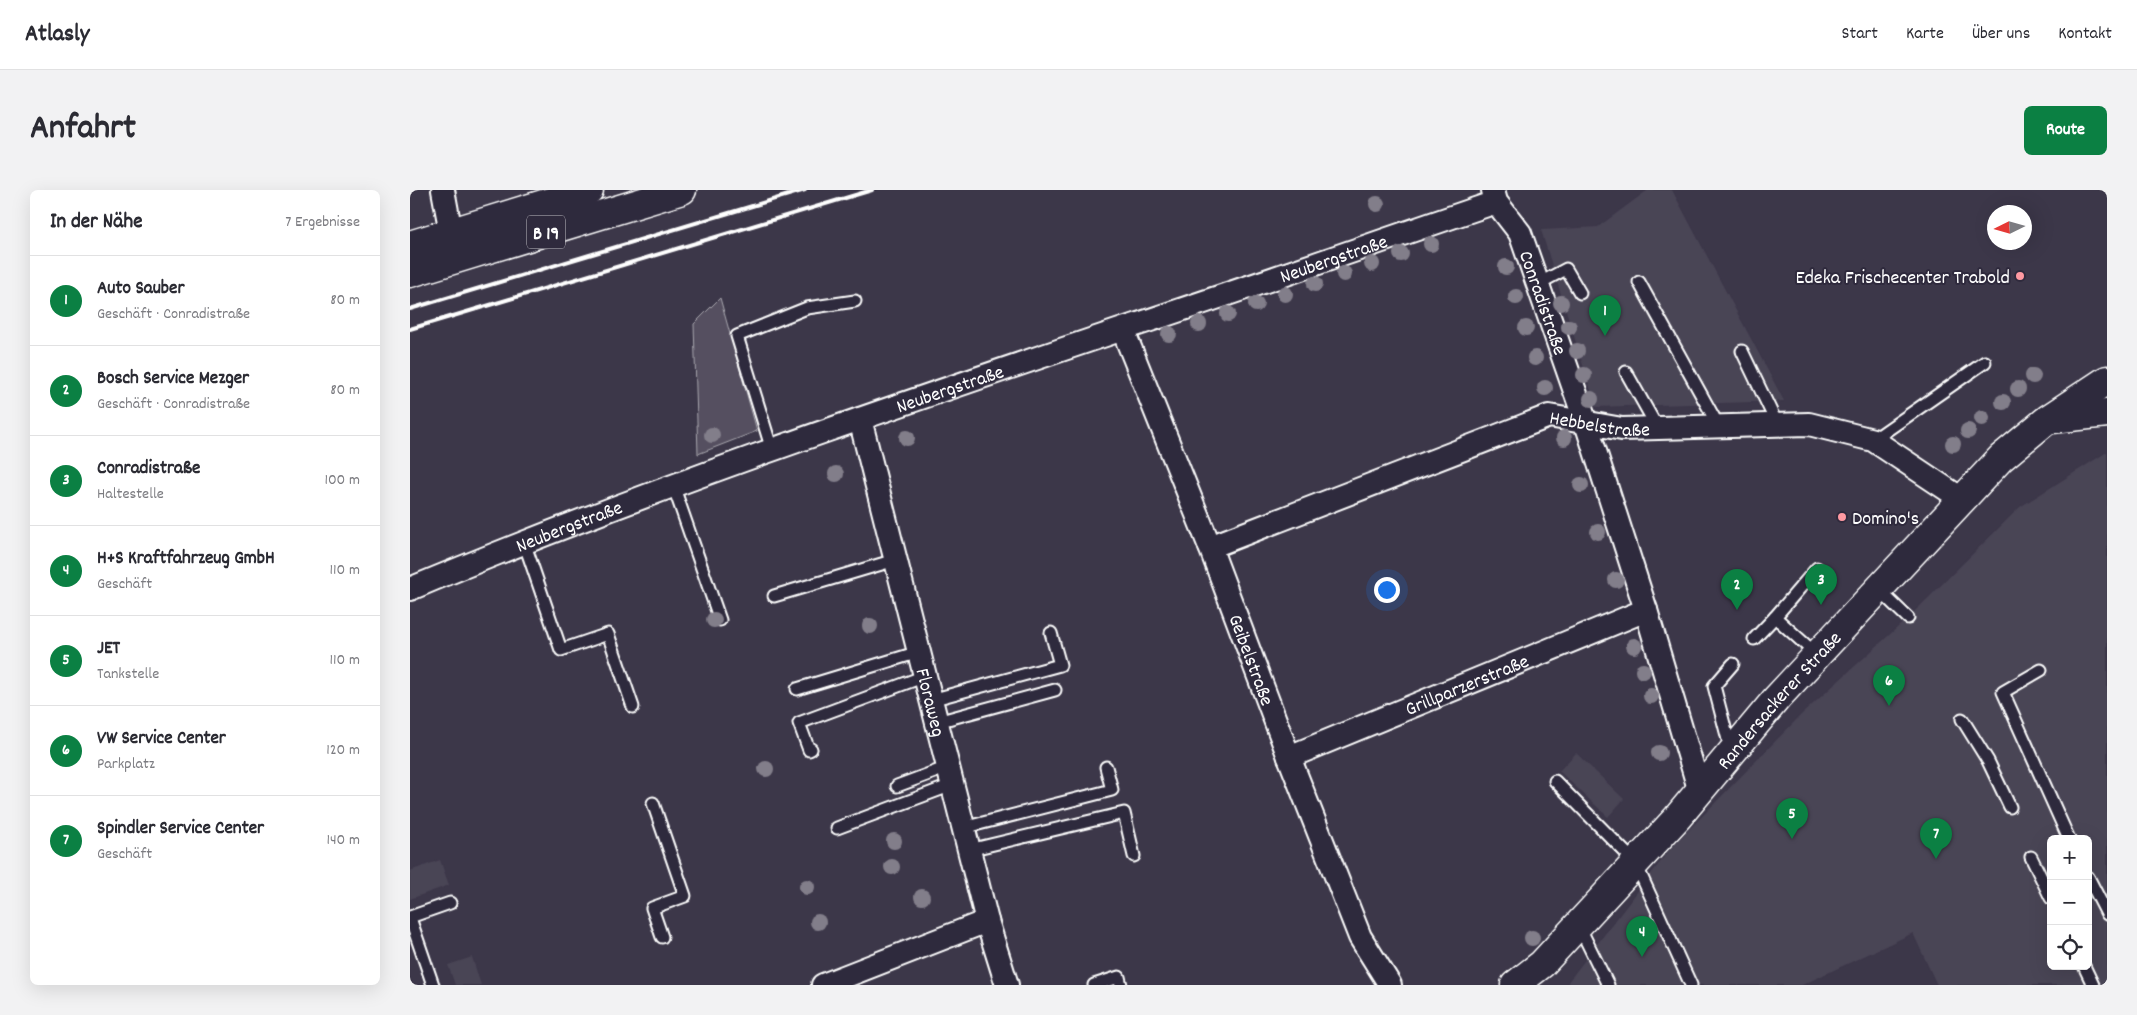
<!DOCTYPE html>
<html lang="de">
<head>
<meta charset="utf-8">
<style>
  :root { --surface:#fff; --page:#f2f2f3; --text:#2b2b33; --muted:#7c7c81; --line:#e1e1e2; --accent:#0b8043 }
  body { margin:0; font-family:Dekko,sans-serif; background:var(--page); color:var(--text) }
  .controls { position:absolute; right:15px; bottom:15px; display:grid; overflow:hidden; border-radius:8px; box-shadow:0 5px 20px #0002 }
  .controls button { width:45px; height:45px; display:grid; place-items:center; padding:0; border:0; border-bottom:1px solid var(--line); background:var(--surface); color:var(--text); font:25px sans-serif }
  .compass { position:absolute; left:1577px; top:15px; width:45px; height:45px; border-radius:50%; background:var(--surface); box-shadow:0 5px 20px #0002; rotate:265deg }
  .you { position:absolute; left:976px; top:399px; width:18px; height:18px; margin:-12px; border:4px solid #fff; border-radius:50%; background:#1a73e8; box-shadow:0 0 0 8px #1a73e833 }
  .badge { display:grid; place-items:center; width:32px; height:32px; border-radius:50%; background:var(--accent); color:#fff; font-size:16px; font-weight:700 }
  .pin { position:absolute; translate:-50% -41px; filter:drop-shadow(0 1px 2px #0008) }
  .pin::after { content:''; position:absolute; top:26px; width:18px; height:15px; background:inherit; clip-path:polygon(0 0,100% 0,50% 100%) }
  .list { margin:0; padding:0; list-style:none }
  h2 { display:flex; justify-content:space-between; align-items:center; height:65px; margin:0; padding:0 20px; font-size:21px }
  h2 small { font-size:16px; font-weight:400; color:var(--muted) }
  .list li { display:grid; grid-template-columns:32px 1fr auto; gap:15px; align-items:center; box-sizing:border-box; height:90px; padding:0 20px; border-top:1px solid var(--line) }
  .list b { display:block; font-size:19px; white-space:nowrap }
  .list p { margin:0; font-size:16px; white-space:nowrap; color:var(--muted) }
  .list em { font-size:16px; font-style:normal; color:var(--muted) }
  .icon { flex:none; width:28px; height:28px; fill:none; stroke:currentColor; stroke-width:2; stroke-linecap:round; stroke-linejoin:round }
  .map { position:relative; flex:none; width:1697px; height:795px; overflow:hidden; border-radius:8px }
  header { display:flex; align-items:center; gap:30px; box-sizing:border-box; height:70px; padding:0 25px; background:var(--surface); border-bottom:1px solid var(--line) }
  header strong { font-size:24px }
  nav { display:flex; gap:28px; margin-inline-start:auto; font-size:18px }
  .intro { display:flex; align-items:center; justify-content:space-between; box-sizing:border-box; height:120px; padding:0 30px }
  h1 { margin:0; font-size:35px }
  .button { padding:12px 22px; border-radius:8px; background:var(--accent); color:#fff; font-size:18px; font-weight:700 }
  main { display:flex; gap:30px; padding:0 30px }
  aside { flex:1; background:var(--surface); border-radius:8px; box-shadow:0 5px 20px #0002 }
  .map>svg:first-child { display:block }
  .built { fill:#494455; fill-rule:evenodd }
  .green { fill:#555060; stroke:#aaa8b0 }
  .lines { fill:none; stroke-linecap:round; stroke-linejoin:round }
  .lane-casing { stroke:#fff; stroke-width:15 }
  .street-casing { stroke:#fff; stroke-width:26 }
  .secondary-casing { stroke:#fff; stroke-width:31 }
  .primary-casing { stroke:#fff; stroke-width:31 }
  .lane { stroke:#2f2a3d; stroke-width:11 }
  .street { stroke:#2f2a3d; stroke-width:22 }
  .secondary { stroke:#2f2a3d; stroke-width:28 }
  .primary { stroke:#2f2a3d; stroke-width:28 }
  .rail { stroke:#fff; stroke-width:4 }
  .tree { fill:#827e8a }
  .poi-dot { fill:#ff9aa2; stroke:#2f2a3d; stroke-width:2 }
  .labels { text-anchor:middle; stroke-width:4; stroke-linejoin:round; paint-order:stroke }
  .shield { fill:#2f2a3d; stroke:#c1bfc5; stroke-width:1 }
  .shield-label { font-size:19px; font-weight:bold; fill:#fff }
  .street-label { font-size:20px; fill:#fff; stroke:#2f2a3d }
  .poi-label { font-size:20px; fill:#fff; stroke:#2f2a3d; text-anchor:end }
</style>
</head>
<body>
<header>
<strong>Atlasly</strong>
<nav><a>Start</a><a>Karte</a><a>Über uns</a><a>Kontakt</a></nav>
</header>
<div class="intro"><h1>Anfahrt</h1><a class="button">Route</a></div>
<main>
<aside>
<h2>In der Nähe<small>7 Ergebnisse</small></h2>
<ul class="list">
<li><span class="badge">1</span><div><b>Auto Sauber</b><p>Geschäft · Conradistraße</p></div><em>80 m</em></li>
<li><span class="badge">2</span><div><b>Bosch Service Mezger</b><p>Geschäft · Conradistraße</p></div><em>80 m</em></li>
<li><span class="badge">3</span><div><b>Conradistraße</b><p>Haltestelle</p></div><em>100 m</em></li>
<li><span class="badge">4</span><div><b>H+S Kraftfahrzeug GmbH</b><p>Geschäft</p></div><em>110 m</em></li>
<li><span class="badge">5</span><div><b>JET</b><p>Tankstelle</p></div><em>110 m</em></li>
<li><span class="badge">6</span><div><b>VW Service Center</b><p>Parkplatz</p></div><em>120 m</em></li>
<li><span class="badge">7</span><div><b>Spindler Service Center</b><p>Geschäft</p></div><em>140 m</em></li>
</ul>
</aside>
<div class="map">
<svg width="1697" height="795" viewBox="0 0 1697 795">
  <rect width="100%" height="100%" fill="#3c3749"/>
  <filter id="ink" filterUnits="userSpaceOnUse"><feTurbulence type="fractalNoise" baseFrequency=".02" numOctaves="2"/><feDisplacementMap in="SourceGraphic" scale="10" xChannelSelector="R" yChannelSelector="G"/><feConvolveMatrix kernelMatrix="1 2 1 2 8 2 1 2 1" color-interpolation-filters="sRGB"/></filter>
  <g filter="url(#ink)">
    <g class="built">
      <polygon points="1238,0 1262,0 1374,211 1186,217 1131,40 1188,37"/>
      <path d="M1697,262V795H1527L1503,743L1392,795H1159L1158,792L1261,658L1392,524L1498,428L1610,317ZM1641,649H1678V776H1641Z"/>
      <polygon points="1166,563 1214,609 1198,627 1149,581"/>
      <polygon points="30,670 39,695 0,709 0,681"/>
      <polygon points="62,767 71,795 45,795 38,775"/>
    </g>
    <polygon class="green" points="310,108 347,241 288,264 284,134"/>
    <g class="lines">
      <g class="lane-casing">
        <g id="lane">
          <polyline points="1229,92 1308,235"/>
          <polyline points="1128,94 1156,79 1170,103"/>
          <polyline points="1332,161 1367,234"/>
          <polyline points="1216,182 1248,239"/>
          <polyline points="1463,250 1575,172"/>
          <polyline points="362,260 327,146 397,118 445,111"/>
          <polyline points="263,295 310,430"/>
          <polyline points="114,352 151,460 198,444 223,517"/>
          <polyline points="1469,400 1498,428"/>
          <polyline points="364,406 485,370"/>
          <polyline points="1365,427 1407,378"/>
          <polyline points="1344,449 1365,427 1407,465"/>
          <polyline points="1631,480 1593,502 1659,649"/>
          <polyline points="387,499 509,462"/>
          <polyline points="521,510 650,475 641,443"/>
          <polyline points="1552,529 1578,571 1600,617"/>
          <polyline points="527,532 645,500"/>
          <polyline points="401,559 399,560 389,533 515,486"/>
          <polyline points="1321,561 1304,496 1323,474"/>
          <polyline points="1145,591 1225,672 1281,795"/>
          <polyline points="487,596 538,577"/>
          <polyline points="243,613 275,706 242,718 252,747"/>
          <polyline points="427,638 542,595"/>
          <polyline points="553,638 702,600 696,577"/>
          <polyline points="559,660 714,623 724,666"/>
          <polyline points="1621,667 1641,708"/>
          <polyline points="1678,687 1697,724"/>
          <polyline points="0,727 40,713"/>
          <polyline points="0,728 23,795"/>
          <polyline points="1169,736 1198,795"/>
          <polyline points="1674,776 1683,795"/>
          <polyline points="684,795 709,787 711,795"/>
        </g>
      </g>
      <g class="street-casing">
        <g id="street">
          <polyline points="33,0 41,43"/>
          <path id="s1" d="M1083,0L1086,12L1110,43L1176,233L1236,420L1290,602"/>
          <path id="s2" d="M713,140L800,357L879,567L950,747L980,795"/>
          <path id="s3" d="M450,229L577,731L597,795"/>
          <path id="s4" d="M800,357L1139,226L1212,239L1399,234L1463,250L1553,310"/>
          <path id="s5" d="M0,399C234,301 473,220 713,139C838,98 962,54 1086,12"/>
          <path id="s6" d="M879,567L1236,420"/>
          <polyline points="413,795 577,731"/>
        </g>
      </g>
      <g class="secondary-casing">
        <g id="secondary">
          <polyline points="1642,229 1697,223"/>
          <path id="s7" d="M1105,795L1132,774L1267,628L1367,508L1591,268L1638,229L1697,190"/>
        </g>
      </g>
      <g class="primary-casing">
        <g id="primary">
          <polyline points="0,55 179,0"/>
          <polyline points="0,83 272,0"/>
        </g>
      </g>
      <use href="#lane" class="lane"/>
      <use href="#street" class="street"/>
      <use href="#secondary" class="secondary"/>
      <use href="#primary" class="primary"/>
      <g class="rail">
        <polyline points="0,119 395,0"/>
        <polyline points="0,139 462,0"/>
      </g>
    </g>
    <g class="tree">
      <circle cx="967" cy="14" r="8"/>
      <circle cx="1021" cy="54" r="8"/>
      <circle cx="991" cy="64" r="8"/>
      <circle cx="962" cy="74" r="8"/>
      <circle cx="1096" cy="77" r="8"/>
      <circle cx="934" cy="84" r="8"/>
      <circle cx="905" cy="94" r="8"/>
      <circle cx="875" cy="104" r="8"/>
      <circle cx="1106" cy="107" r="8"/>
      <circle cx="1151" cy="113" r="8"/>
      <circle cx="846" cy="114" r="8"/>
      <circle cx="818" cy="124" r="8"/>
      <circle cx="789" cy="134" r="8"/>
      <circle cx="1159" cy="137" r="8"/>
      <circle cx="1116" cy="138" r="8"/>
      <circle cx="759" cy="144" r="8"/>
      <circle cx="1167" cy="161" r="8"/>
      <circle cx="1125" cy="168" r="8"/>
      <circle cx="1174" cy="185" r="8"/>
      <circle cx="1623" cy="186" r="8"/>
      <circle cx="1135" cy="198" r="8"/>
      <circle cx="1608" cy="199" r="8"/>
      <circle cx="1181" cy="209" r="8"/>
      <circle cx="1593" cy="212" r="8"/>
      <circle cx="1572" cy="228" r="8"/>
      <circle cx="1558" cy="241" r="8"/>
      <circle cx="302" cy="245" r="8"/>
      <circle cx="497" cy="248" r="8"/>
      <circle cx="1154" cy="248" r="8"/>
      <circle cx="1543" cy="254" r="8"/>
      <circle cx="426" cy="284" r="8"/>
      <circle cx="1171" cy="295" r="8"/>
      <circle cx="1188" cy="342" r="8"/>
      <circle cx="1206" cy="390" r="8"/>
      <circle cx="304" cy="430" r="8"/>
      <circle cx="460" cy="436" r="8"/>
      <circle cx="1224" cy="456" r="8"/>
      <circle cx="1233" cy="481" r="8"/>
      <circle cx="1241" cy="506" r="8"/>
      <circle cx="1249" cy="563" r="8"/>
      <circle cx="356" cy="579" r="8"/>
      <circle cx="484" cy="651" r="8"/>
      <circle cx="482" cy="677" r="8"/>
      <circle cx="397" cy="697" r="8"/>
      <circle cx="512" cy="707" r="8"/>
      <circle cx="408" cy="732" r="8"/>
      <circle cx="1122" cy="748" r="8"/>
    </g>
  </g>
  <g class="poi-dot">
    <circle cx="1610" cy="86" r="5"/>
    <circle cx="1432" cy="327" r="5"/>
  </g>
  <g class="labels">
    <rect class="shield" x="117" y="25.5" width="38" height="33" rx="4"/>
    <g class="shield-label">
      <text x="136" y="49">B 19</text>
    </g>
    <g class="street-label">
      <text dy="7" stroke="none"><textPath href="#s5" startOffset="981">Neubergstraße</textPath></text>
      <text dy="7" stroke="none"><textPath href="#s1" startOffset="125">Conradistraße</textPath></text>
      <text dy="7" stroke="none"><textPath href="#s5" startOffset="576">Neubergstraße</textPath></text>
      <text dy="7" stroke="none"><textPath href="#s4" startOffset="415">Hebbelstraße</textPath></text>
      <text dy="7" stroke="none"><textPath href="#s5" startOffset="171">Neubergstraße</textPath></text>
      <text dy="7" stroke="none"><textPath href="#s2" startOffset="354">Geibelstraße</textPath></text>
      <text dy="7" stroke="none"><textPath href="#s6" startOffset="192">Grillparzerstraße</textPath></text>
      <text dy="7" stroke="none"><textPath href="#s7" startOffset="389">Randersackerer Straße</textPath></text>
      <text dy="7" stroke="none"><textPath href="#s3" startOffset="292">Floraweg</textPath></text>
    </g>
    <g class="poi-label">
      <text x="1600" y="93">Edeka Frischecenter Trabold</text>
      <text x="1442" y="334" text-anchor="start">Domino's</text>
    </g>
  </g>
</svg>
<div class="controls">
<button>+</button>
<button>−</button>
<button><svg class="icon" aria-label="locate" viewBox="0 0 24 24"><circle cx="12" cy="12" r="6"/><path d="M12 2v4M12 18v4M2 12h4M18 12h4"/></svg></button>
</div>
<svg class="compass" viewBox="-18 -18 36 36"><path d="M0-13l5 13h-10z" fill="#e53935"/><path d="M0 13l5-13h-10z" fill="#7c7c81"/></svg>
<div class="you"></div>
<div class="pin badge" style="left:1195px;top:146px">1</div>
<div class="pin badge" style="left:1327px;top:420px">2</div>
<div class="pin badge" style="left:1411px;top:415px">3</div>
<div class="pin badge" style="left:1232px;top:767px">4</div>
<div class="pin badge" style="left:1382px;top:649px">5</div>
<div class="pin badge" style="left:1479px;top:516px">6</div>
<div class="pin badge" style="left:1526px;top:669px">7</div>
</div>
</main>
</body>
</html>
